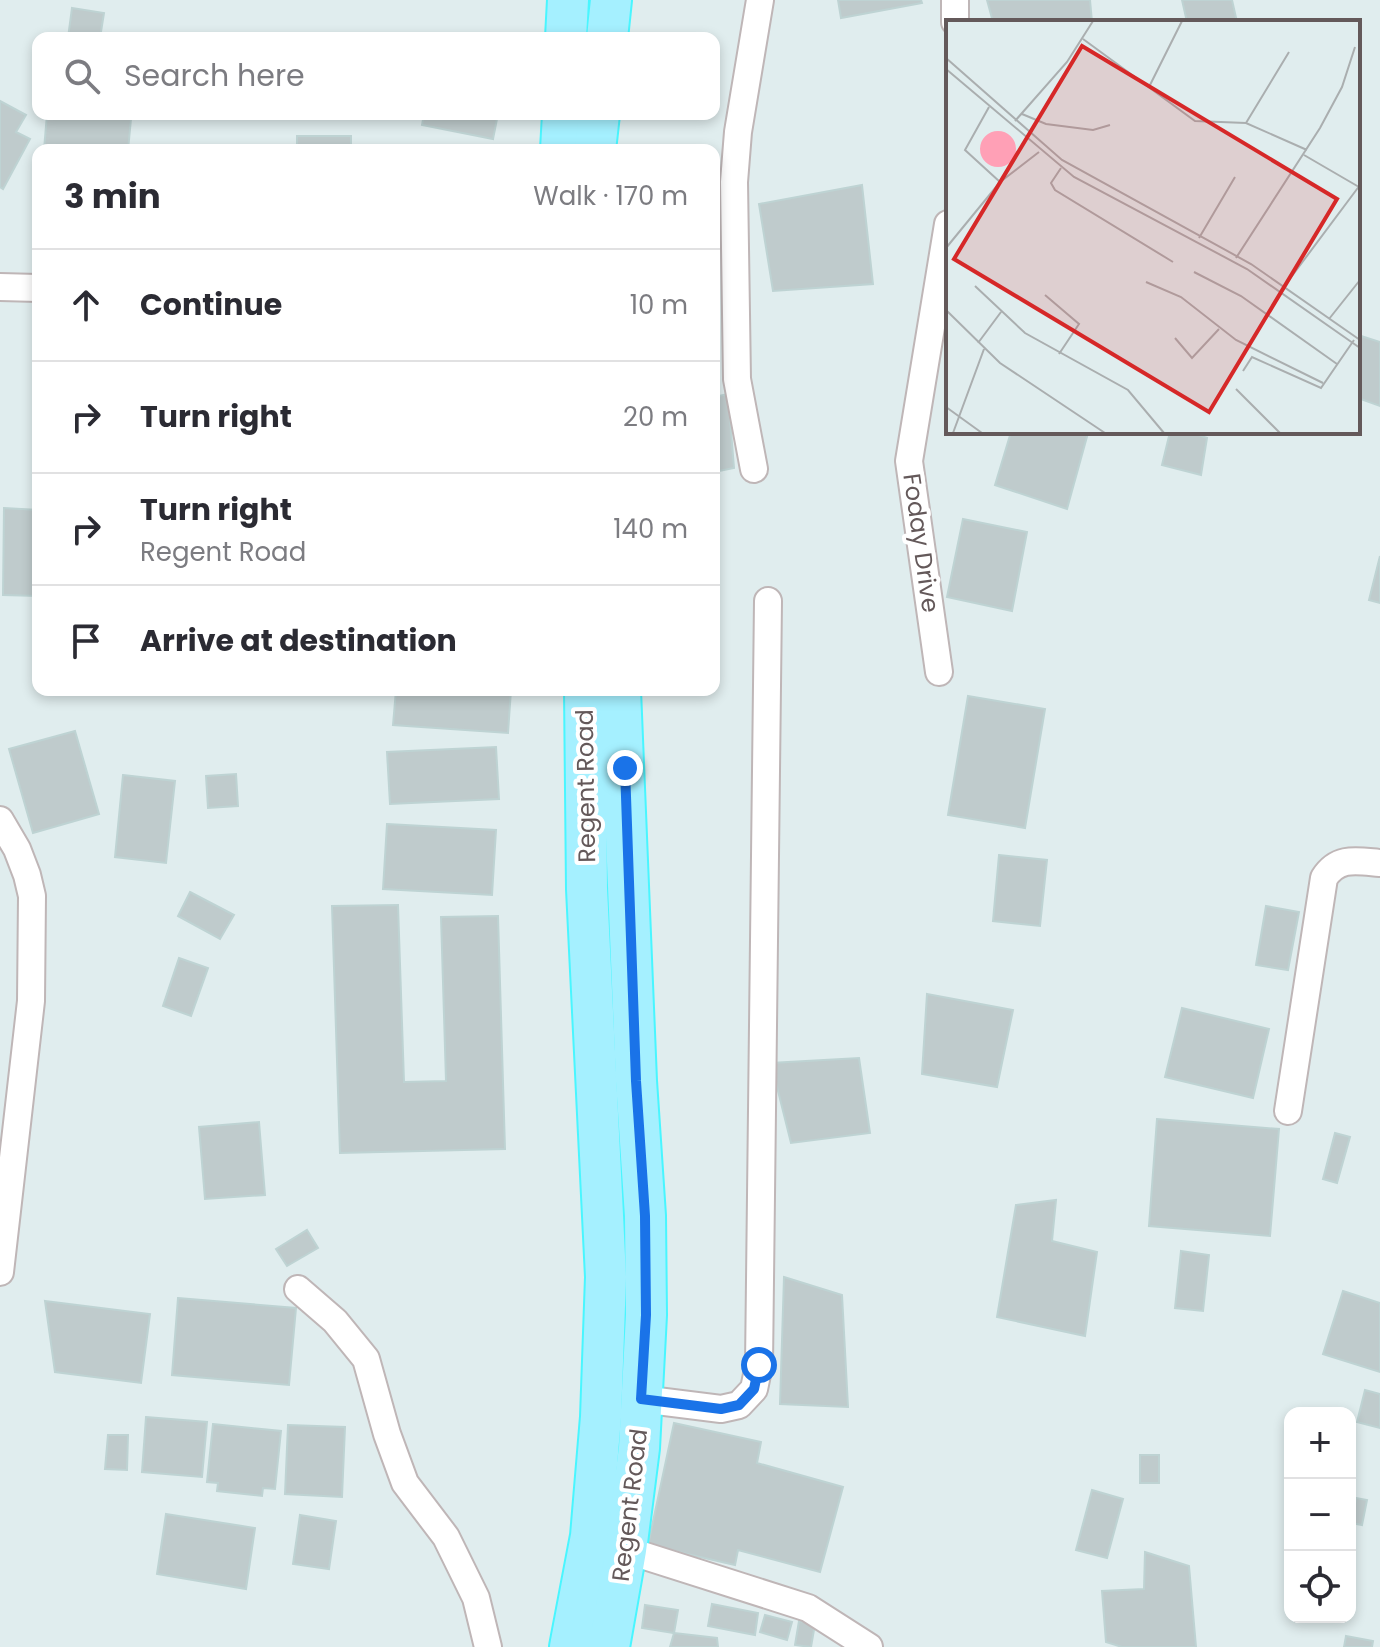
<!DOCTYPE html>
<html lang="en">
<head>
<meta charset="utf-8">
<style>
  :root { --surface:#fff; --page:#f2f2f3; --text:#2b2b33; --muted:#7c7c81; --line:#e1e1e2 }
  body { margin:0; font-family:Poppins,sans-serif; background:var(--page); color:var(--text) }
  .controls { position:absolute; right:24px; bottom:24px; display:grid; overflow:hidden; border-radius:16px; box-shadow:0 4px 12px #0003 }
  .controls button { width:72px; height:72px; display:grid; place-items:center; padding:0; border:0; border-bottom:2px solid var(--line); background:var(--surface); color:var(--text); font:40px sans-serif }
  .stop { position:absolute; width:24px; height:24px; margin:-18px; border:6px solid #1a73e8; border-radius:50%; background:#fff }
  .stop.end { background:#1a73e8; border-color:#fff; box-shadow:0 2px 8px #0008 }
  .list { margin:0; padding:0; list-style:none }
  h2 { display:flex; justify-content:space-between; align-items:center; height:104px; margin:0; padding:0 32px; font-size:34px }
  h2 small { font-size:26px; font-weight:400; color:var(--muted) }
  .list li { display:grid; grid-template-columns:52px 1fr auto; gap:24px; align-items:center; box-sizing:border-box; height:112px; padding:0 32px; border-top:2px solid var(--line) }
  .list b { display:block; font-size:30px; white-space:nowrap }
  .list p { margin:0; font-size:26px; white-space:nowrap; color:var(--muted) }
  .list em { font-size:26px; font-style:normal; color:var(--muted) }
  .icon { flex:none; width:44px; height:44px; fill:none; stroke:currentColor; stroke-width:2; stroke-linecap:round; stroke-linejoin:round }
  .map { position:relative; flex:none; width:1380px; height:1647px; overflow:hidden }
  .search { position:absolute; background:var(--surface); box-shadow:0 4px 12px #0003; left:32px; top:32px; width:688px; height:88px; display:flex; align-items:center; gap:20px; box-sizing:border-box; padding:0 28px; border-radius:16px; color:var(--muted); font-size:30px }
  .panel { position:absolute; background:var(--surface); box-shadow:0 4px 12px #0003; left:32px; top:144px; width:688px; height:552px; border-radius:16px }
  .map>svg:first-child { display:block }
  .building { fill:#bfcbcc; stroke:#bed3d3; stroke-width:2 }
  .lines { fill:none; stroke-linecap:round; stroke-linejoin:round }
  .minor-casing { stroke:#bfb6b7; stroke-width:30 }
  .primary-casing { stroke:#49f6ff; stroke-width:44 }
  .minor { stroke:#fff; stroke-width:26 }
  .primary { stroke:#a5f0ff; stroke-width:40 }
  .route { stroke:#1a73e8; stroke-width:10 }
  .labels { text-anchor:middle; stroke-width:8; stroke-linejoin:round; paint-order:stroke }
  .street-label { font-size:24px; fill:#64595a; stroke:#fff }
  .inset-road { fill:none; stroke:#aaaeaf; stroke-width:2 }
  .view { fill:#d62828; fill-opacity:0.15; stroke:#d62828; stroke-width:4 }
  .inset-edge { fill:none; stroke:#64595a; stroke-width:4 }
</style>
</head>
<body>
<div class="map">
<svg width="1380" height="1647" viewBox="0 0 1380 1647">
  <rect width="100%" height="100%" fill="#e0edee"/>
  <g class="building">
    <polygon points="838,0 921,0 922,3 841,18"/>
    <polygon points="987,0 1090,0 1092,22 993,22"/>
    <polygon points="1182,0 1232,0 1237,22 1187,22"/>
    <polygon points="72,8 104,13 100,38 68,38"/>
    <polygon points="0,101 26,115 16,132 30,139 3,189 0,187"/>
    <polygon points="47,114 84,114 131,119 128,150 44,150"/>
    <polygon points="424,114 498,114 493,139 422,125"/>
    <rect x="297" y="136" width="54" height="14"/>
    <polygon points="862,185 873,284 773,291 759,204"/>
    <polygon points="1358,335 1380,342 1380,406 1358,398"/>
    <polygon points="728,394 734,468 714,472 714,397"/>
    <polygon points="1011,432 1088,433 1067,509 995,485"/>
    <polygon points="1170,432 1190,432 1207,438 1201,475 1162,465"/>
    <polygon points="4,508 38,510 38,596 3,595"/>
    <polygon points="963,519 1027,532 1012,611 947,597"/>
    <polygon points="1380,556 1380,603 1369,600"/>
    <polygon points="396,690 511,690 508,733 393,725"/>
    <polygon points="968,696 1045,709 1025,828 948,815"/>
    <polygon points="75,731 99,814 33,833 9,749"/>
    <polygon points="496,747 499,799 390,804 387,752"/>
    <polygon points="236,774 238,806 208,808 206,776"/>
    <polygon points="123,775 175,781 166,863 115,857"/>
    <polygon points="387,824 496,830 492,895 383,889"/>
    <polygon points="999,855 1047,860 1040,926 993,921"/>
    <polygon points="190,892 234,915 220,939 178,916"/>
    <polygon points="398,905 404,1082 446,1081 441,917 498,916 505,1149 340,1153 332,906"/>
    <polygon points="1266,906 1299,912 1288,970 1256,965"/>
    <polygon points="179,958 208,968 191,1016 163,1006"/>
    <polygon points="927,994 1013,1010 997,1087 922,1074"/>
    <polygon points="1182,1008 1269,1029 1253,1098 1165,1077"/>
    <polygon points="859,1058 870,1133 791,1143 771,1063"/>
    <polygon points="1157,1119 1279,1129 1270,1236 1149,1226"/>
    <polygon points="259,1122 265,1195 205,1199 199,1127"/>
    <polygon points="1335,1133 1350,1137 1337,1183 1323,1179"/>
    <polygon points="1056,1200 1052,1241 1097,1252 1085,1336 997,1317 1016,1205"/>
    <polygon points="307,1230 318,1248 287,1266 276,1249"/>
    <polygon points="1181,1251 1209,1255 1203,1311 1175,1308"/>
    <polygon points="784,1277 842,1295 848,1407 780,1404"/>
    <polygon points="1343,1291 1380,1303 1380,1372 1323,1354"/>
    <polygon points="178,1298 296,1308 289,1385 172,1375"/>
    <polygon points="45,1301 150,1314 141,1383 55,1372"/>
    <polygon points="1365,1390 1380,1394 1380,1428 1357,1422"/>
    <polygon points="146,1417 207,1422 202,1477 142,1472"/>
    <polygon points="674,1423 761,1442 757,1463 843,1487 820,1572 738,1550 735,1565 648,1545"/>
    <polygon points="213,1424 281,1431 275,1489 263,1488 262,1496 217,1491 218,1483 207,1482"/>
    <polygon points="288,1425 345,1427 342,1497 285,1494"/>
    <polygon points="108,1435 128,1435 127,1470 105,1469"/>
    <rect x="1140" y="1455" width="19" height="28"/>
    <polygon points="1092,1490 1123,1499 1107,1558 1076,1550"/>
    <polygon points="1356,1498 1367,1500 1362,1525 1351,1523"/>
    <polygon points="166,1514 255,1528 246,1589 157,1574"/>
    <polygon points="300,1515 336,1521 329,1569 293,1564"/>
    <polygon points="1145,1552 1189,1566 1196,1647 1122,1647 1106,1642 1102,1591 1144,1589"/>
    <polygon points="712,1604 758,1613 755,1635 708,1626"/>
    <polygon points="645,1605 678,1610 674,1633 642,1628"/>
    <polygon points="765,1615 792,1622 787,1640 760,1632"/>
    <polygon points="799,1621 815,1624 811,1647 795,1645"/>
    <polygon points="674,1633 717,1638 718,1647 670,1647"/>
    <polygon points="1346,1636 1373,1641 1372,1647 1344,1647"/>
  </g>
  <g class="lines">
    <g class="minor-casing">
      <g id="minor">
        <polyline points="955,0 955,22"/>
        <polyline points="0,287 38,288"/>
        <polyline points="754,469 737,379 734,182 738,132 760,0"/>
        <polyline points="939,672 909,461 948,224"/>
        <polyline points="0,820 17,849 27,875 32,896 31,1001 0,1272"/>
        <path d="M1288,1111L1324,878C1338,856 1357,861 1380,863"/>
        <polyline points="298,1289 335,1321 366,1359 387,1434 405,1483 446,1537 476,1598 488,1647"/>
        <polyline points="641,1399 721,1409 739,1405 754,1389 759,1365 768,601"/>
        <polyline points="626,1550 808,1608 869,1647"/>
      </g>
    </g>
    <g class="primary-casing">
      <g id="primary">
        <polyline points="566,38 568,0"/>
        <polyline points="607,38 611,0"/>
        <polyline points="561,150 563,114"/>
        <polyline points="595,150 599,114"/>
        <polyline points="570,1647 591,1536 601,1417 606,1277 587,889 585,690"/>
        <polyline points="609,1647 626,1550 639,1448 646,1315 645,1216 636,1081 620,690"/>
      </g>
    </g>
    <use href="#minor" class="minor"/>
    <use href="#primary" class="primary"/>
  </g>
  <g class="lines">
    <polyline class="route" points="625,768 636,1081 645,1216 646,1315 641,1399 721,1409 739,1405 754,1389 759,1365"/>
  </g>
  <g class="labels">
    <g class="street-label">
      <text transform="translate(921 543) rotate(82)" y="8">Foday Drive</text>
      <text transform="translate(586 786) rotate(-91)" y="8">Regent Road</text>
      <text transform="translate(630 1505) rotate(-83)" y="8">Regent Road</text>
    </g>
  </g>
  <g transform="translate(946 20)">
    <rect width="414" height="414" fill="#e0edee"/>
    <path d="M34 129a18 18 0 1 1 36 0a18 18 0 1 1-36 0Z" fill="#ffa0b6"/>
    <path class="inset-road" d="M137,19L249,101L300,103L361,130M0,38L116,140L305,244L414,320M0,49L128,157L301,249L414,328M203,67L236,1M43,87L19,130L54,162M76,94L100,104L147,110L164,105M69,101L121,42L147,1M300,103L343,32M358,135L413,167M115,148L105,163L109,170L227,242M253,218L289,157M0,228L54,162L93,132M290,238L374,108L396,67L409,27M248,252L295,276L391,344M200,262L235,277L290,320L377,363M29,266L79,313L182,370L218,413M337,268L414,165M99,275L133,304L113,334M0,290L54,343L159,413M383,299L414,260M229,318L246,338L273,309M32,323L55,292M297,351L306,337L375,368L408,320M290,369L334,413M0,387L36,413M7,413L38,329"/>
    <path class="view" d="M136,26L391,179L263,392L8,239Z"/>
    <rect width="414" height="414" class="inset-edge"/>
  </g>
</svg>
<div class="controls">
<button>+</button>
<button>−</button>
<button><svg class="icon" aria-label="locate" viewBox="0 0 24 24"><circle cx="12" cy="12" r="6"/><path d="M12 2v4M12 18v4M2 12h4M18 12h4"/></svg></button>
</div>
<div class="stop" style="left:759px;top:1365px"></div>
<div class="stop end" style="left:625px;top:768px"></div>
<div class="search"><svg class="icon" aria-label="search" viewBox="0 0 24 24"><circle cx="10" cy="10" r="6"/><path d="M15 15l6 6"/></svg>Search here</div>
<section class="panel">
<h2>3 min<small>Walk · 170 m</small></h2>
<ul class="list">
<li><svg class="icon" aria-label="ahead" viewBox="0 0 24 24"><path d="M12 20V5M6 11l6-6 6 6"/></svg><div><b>Continue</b></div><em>10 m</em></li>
<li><svg class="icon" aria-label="right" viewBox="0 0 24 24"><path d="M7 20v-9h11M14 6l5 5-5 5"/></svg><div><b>Turn right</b></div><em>20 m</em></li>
<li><svg class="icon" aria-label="right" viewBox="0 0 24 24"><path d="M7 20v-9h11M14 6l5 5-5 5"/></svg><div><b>Turn right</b><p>Regent Road</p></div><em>140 m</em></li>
<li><svg class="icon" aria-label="arrive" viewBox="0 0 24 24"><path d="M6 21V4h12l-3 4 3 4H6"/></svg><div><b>Arrive at destination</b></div></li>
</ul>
</section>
</div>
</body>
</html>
